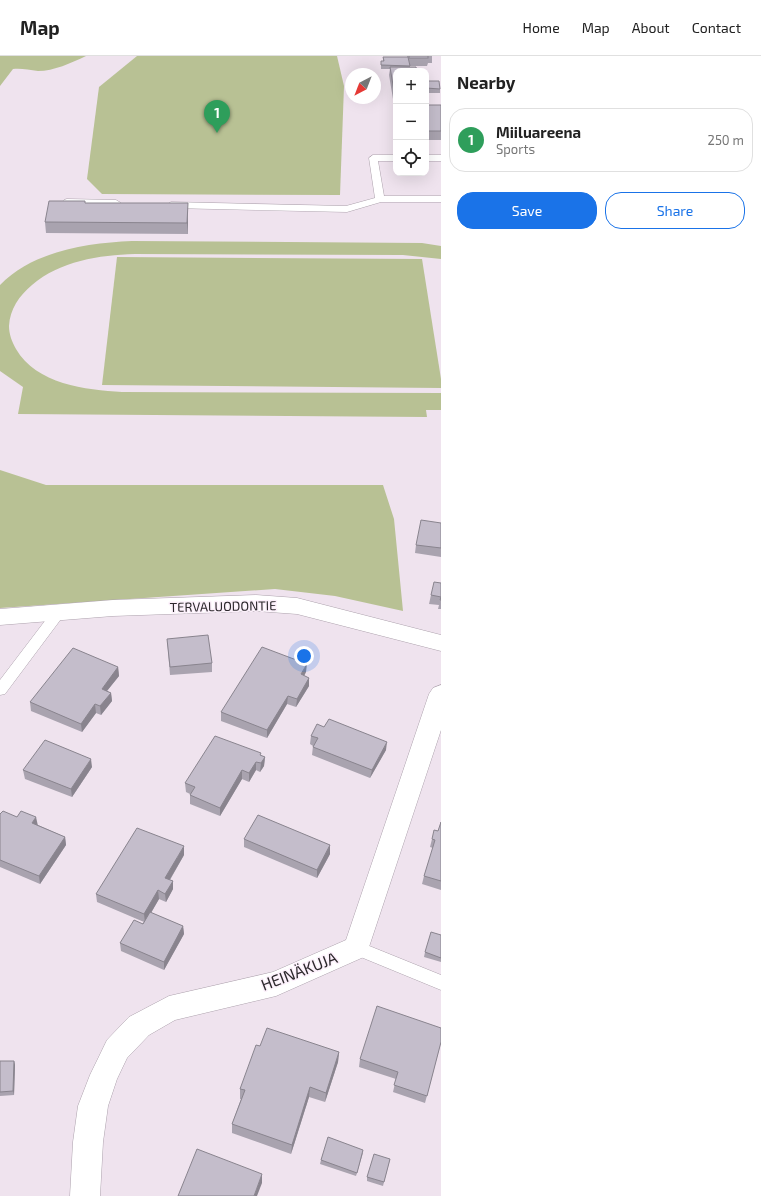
<!DOCTYPE html>
<html lang="en">
<head>
<meta charset="utf-8">
<style>
  :root { --surface:#fff; --page:#f6f6f6; --text:#222; --muted:#767676; --line:#e0e0e0; --accent:#1a73e8 }
  body { margin:0; font-family:"Exo 2",sans-serif; background:var(--page); color:var(--text) }
  .controls { position:absolute; right:12px; top:12px; display:grid; overflow:hidden; border-radius:8px; box-shadow:0 4px 16px #0002 }
  .controls button { width:36px; height:36px; display:grid; place-items:center; padding:0; border:0; border-bottom:1px solid var(--line); background:var(--surface); color:var(--text); font:20px sans-serif }
  .compass { position:absolute; left:345px; top:12px; width:36px; height:36px; border-radius:50%; background:var(--surface); box-shadow:0 4px 16px #0002; rotate:222deg }
  .you { position:absolute; left:304px; top:600px; width:14px; height:14px; margin:-10px; border:3px solid #fff; border-radius:50%; background:#1a73e8; box-shadow:0 0 0 6px #1a73e833 }
  .badge { display:grid; place-items:center; width:26px; height:26px; border-radius:50%; background:var(--accent); color:#fff; font-size:13px; font-weight:700 }
  .pin { position:absolute; translate:-50% -33px; filter:drop-shadow(0 1px 2px #0008) }
  .pin::after { content:''; position:absolute; top:21px; width:14px; height:12px; background:inherit; clip-path:polygon(0 0,100% 0,50% 100%) }
  .list { margin:0; padding:0; list-style:none }
  h2 { display:flex; justify-content:space-between; align-items:center; height:52px; margin:0; padding:0 16px; font-size:17px }
  h2 small { font-size:13px; font-weight:400; color:var(--muted) }
  .list li { display:grid; grid-template-columns:26px 1fr auto; gap:12px; align-items:center; box-sizing:border-box; height:64px; margin:0 8px 8px; padding:0 8px; border:1px solid var(--line); border-radius:16px }
  .list b { display:block; font-size:15px; white-space:nowrap }
  .list p { margin:0; font-size:13px; white-space:nowrap; color:var(--muted) }
  .list em { font-size:13px; font-style:normal; color:var(--muted) }
  .actions { display:flex; gap:8px; padding:12px 16px }
  .actions a { flex:1; padding:9px 0; border:1px solid var(--accent); border-radius:16px; text-align:center; font-size:14px; color:var(--accent) }
  .actions .main { background:var(--accent); color:#fff }
  .icon { flex:none; width:22px; height:22px; fill:none; stroke:currentColor; stroke-width:2; stroke-linecap:round; stroke-linejoin:round }
  .map { position:relative; flex:none; width:441px; height:1140px; overflow:hidden }
  header { display:flex; align-items:center; gap:24px; box-sizing:border-box; height:56px; padding:0 20px; background:var(--surface); border-bottom:1px solid var(--line) }
  header strong { font-size:19px }
  nav { display:flex; gap:22px; margin-inline-start:auto; font-size:14px }
  main { display:flex }
  aside { flex:1; background:var(--surface) }
  .map>svg:first-child { display:block }
  .green { fill:#b8c194 }
  .lines { fill:none; stroke-linecap:round; stroke-linejoin:round }
  .lane-casing { stroke:#ada2ad; stroke-width:1 }
  .street-casing { stroke:#ada2ad; stroke-width:1 }
  .lane { fill:#fff; fill-rule:evenodd }
  .street { fill:#fff; fill-rule:evenodd }
  .wall { fill:#a9a3af }
  .shaded-wall { fill:#89848e }
  .building { fill:#c4bdcb; stroke:#89848e }
  .labels { text-anchor:middle; stroke-width:3; stroke-linejoin:round; paint-order:stroke }
  .street-label { font-size:13px; fill:#2c282c; stroke:#fcf0fb }
  .near-street-label { font-size:16px; fill:#2c282c; stroke:#fcf0fb }
</style>
</head>
<body>
<header>
<strong>Map</strong>
<nav><a>Home</a><a>Map</a><a>About</a><a>Contact</a></nav>
</header>
<main>
<div class="map">
<svg width="441" height="1140" viewBox="0 0 441 1140">
  <rect width="100%" height="100%" fill="#efe3ee"/>
  <g class="green">
    <path d="M0,0H86C71,7 54,15 38,15C29,14 21,12 13,13L0,30Z"/>
    <polygon points="137,0 337,0 344,30 340,139 102,138 87,123 99,31"/>
    <path d="M132,185L422,187L441,190V203L403,199L135,198C99,199 60,205 32,229C19,240 10,253 9,270C9,278 12,286 16,293C36,328 86,334 122,336L441,337V354H426L427,361L18,358L23,331L0,315V229C33,195 87,187 132,185Z"/>
    <polygon points="117,201 422,203 441,323 441,332 102,329"/>
    <polygon points="0,414 46,429 383,429 394,463 403,555 335,540 275,533 0,552"/>
  </g>
  <g class="lines">
    <g class="lane-casing">
      <g id="lane">
        <polygon points="373,99 396,99 396,105 378,105 384,140 441,140 441,146 381,146 347,156 171,152 166,149 171,146 346,150 375,142 369,102"/>
        <rect x="426" y="99" width="15" height="6"/>
        <polygon points="67,143 116,144 121,147 116,150 64,148 62,146 64,144"/>
        <polygon points="59,551 64,553 65,556 64,559 5,638 0,639 0,624 54,553"/>
        <polygon points="357,885 441,919 441,934 351,897 349,892 351,887"/>
      </g>
    </g>
    <g class="street-casing">
      <g id="street">
        <polygon points="256,539 297,542 441,579 441,595 297,558 256,555 113,560 0,569 0,553 113,544"/>
        <polygon points="441,629 441,674 366,900 276,940 175,964 149,979 127,1002 117,1023 108,1050 103,1086 100,1140 70,1140 73,1086 78,1050 90,1019 107,984 129,961 169,940 273,916 346,884 429,638 433,632"/>
      </g>
    </g>
    <use href="#lane" class="lane"/>
    <use href="#street" class="street"/>
  </g>
  <g class="wall">
    <polygon points="407,0 432,0 432,7 428,7 427,10 410,10 410,11 396,15 396,49 394,49 389,19 390,13 381,13 381,5 383,5 383,1 407,1"/>
    <polygon points="426,25 440,33 440,37 426,37"/>
    <rect x="426" y="49" width="15" height="35"/>
    <polygon points="85,147 188,158 188,178 46,177 45,166"/>
    <polygon points="441,467 441,501 415,497 416,489"/>
    <polygon points="441,527 441,553 438,553 439,549 429,548 431,539"/>
    <polygon points="167,583 212,607 212,616 170,619"/>
    <polygon points="118,611 119,620 107,635 111,637 112,645 101,659 96,657 82,676 31,655 30,646"/>
    <polygon points="306,616 304,620 309,622 309,630 296,651 287,648 267,682 221,665 221,656"/>
    <polygon points="324,671 386,694 370,722 312,699 313,690 310,688 311,680"/>
    <polygon points="261,700 265,701 264,710 260,716 256,714 249,726 242,723 220,760 190,748 190,738 186,736 185,727"/>
    <polygon points="92,711 72,741 25,723 23,714"/>
    <polygon points="0,758 38,769 65,781 66,789 40,828 0,811"/>
    <polygon points="441,766 441,834 422,828 424,820 433,792 430,791 432,783 438,775"/>
    <polygon points="244,783 330,789 330,798 317,822 244,791"/>
    <polygon points="184,799 170,824 173,825 173,833 166,846 159,843 151,857 183,870 184,878 164,914 121,895 120,887 144,866 97,846 96,838"/>
    <polygon points="441,879 441,906 424,901 425,896"/>
    <polygon points="441,986 425,1047 393,1036 396,1023 359,1011 360,1003"/>
    <polygon points="260,990 339,996 338,1006 325,1046 309,1041 291,1098 232,1077 232,1068 241,1043 240,1043 240,1033"/>
    <polygon points="0,1005 14,1005 15,1009 14,1039 0,1040"/>
    <polygon points="363,1097 356,1120 320,1108 321,1104"/>
    <polygon points="390,1103 383,1130 367,1125 367,1121"/>
  </g>
  <g class="shaded-wall">
    <polygon points="188,147 188,178 187,167"/>
    <polygon points="307,608 306,616 300,627 301,618"/>
    <polygon points="118,611 119,620 102,641 102,633"/>
    <polygon points="309,622 309,630 296,651 297,643"/>
    <polygon points="111,637 112,645 101,659 100,650"/>
    <polygon points="288,640 287,648 267,682 267,674"/>
    <polygon points="95,648 96,657 82,676 81,668"/>
    <polygon points="387,686 386,694 370,722 372,714"/>
    <polygon points="265,701 264,710 260,716 261,707"/>
    <polygon points="91,703 92,711 72,741 71,733"/>
    <polygon points="256,706 256,714 249,726 249,717"/>
    <polygon points="242,714 242,723 220,760 220,752"/>
    <polygon points="36,761 38,770 32,767"/>
    <polygon points="65,781 66,789 40,828 39,820"/>
    <polygon points="330,789 330,798 317,822 317,814"/>
    <polygon points="184,790 184,799 166,830 165,822"/>
    <polygon points="173,825 173,833 166,846 165,838"/>
    <polygon points="158,834 159,843 145,867 144,858"/>
    <polygon points="183,870 184,878 164,914 164,906"/>
    <polygon points="339,996 338,1006 325,1046 326,1037"/>
    <polygon points="14,1005 15,1009 14,1039 13,1035"/>
    <polygon points="310,1031 309,1041 291,1098 292,1089"/>
    <polygon points="262,1118 262,1127 257,1140 254,1140"/>
  </g>
  <g class="building">
    <rect x="409" y="0" width="19" height="2"/>
    <polygon points="383,1 408,1 410,10 381,9 381,5 384,5"/>
    <polygon points="390,11 416,11 417,15 396,15 396,41 395,41"/>
    <polygon points="426,25 439,25 440,33 426,32"/>
    <rect x="426" y="49" width="15" height="26"/>
    <polygon points="49,145 85,145 85,147 188,147 187,167 45,166"/>
    <polygon points="421,464 441,467 441,492 416,489"/>
    <polygon points="434,526 441,527 441,544 440,544 441,541 431,539"/>
    <polygon points="208,579 212,607 170,611 167,583"/>
    <polygon points="262,591 307,608 301,618 309,622 297,643 288,640 267,674 221,656"/>
    <polygon points="73,592 118,611 102,633 111,637 100,650 95,648 81,668 30,646"/>
    <polygon points="329,663 387,686 372,714 313,691 318,682 311,680 317,668 324,671"/>
    <polygon points="215,680 261,697 260,699 265,701 261,707 256,706 249,717 242,714 220,752 190,739 195,731 185,727"/>
    <polygon points="45,684 91,703 71,733 23,714"/>
    <polygon points="3,755 17,761 21,755 36,761 32,767 65,781 39,820 0,804 0,758"/>
    <polygon points="258,759 330,789 317,814 244,783"/>
    <polygon points="441,766 441,825 424,820 435,784 432,783 434,774 438,775"/>
    <polygon points="137,772 184,790 165,822 173,825 165,838 158,834 144,858 96,838"/>
    <polygon points="150,856 183,870 164,906 120,887 134,864 143,868"/>
    <polygon points="431,876 441,879 441,902 425,896"/>
    <polygon points="377,950 441,972 441,986 427,1040 394,1029 398,1016 360,1003"/>
    <polygon points="267,972 339,996 326,1037 310,1031 292,1089 232,1068 245,1034 240,1033 256,989 260,990"/>
    <polygon points="0,1005 14,1005 13,1035 0,1036"/>
    <polygon points="328,1081 363,1094 357,1117 321,1104"/>
    <polygon points="197,1093 262,1118 254,1140 178,1140"/>
    <polygon points="374,1098 390,1103 384,1126 367,1121"/>
  </g>
  <g class="labels">
    <g class="street-label">
      <text transform="translate(223 550) rotate(-1)" y="5">TERVALUODONTIE</text>
    </g>
    <g class="near-street-label">
      <text transform="translate(299 915) rotate(-21)" y="6">HEINÄKUJA</text>
    </g>
  </g>
</svg>
<div class="controls">
<button>+</button>
<button>−</button>
<button><svg class="icon" aria-label="locate" viewBox="0 0 24 24"><circle cx="12" cy="12" r="6"/><path d="M12 2v4M12 18v4M2 12h4M18 12h4"/></svg></button>
</div>
<svg class="compass" viewBox="-18 -18 36 36"><path d="M0-13l5 13h-10z" fill="#e53935"/><path d="M0 13l5-13h-10z" fill="#767676"/></svg>
<div class="you"></div>
<div class="pin badge" style="left:217px;top:77px;background:#2e9e5b">1</div>
</div>
<aside>
<h2>Nearby<small></small></h2>
<ul class="list">
<li><span class="badge" style="background:#2e9e5b">1</span><div><b>Miiluareena</b><p>Sports</p></div><em>250 m</em></li>
</ul>
<div class="actions"><a class="main">Save</a><a>Share</a></div>
</aside>
</main>
</body>
</html>
